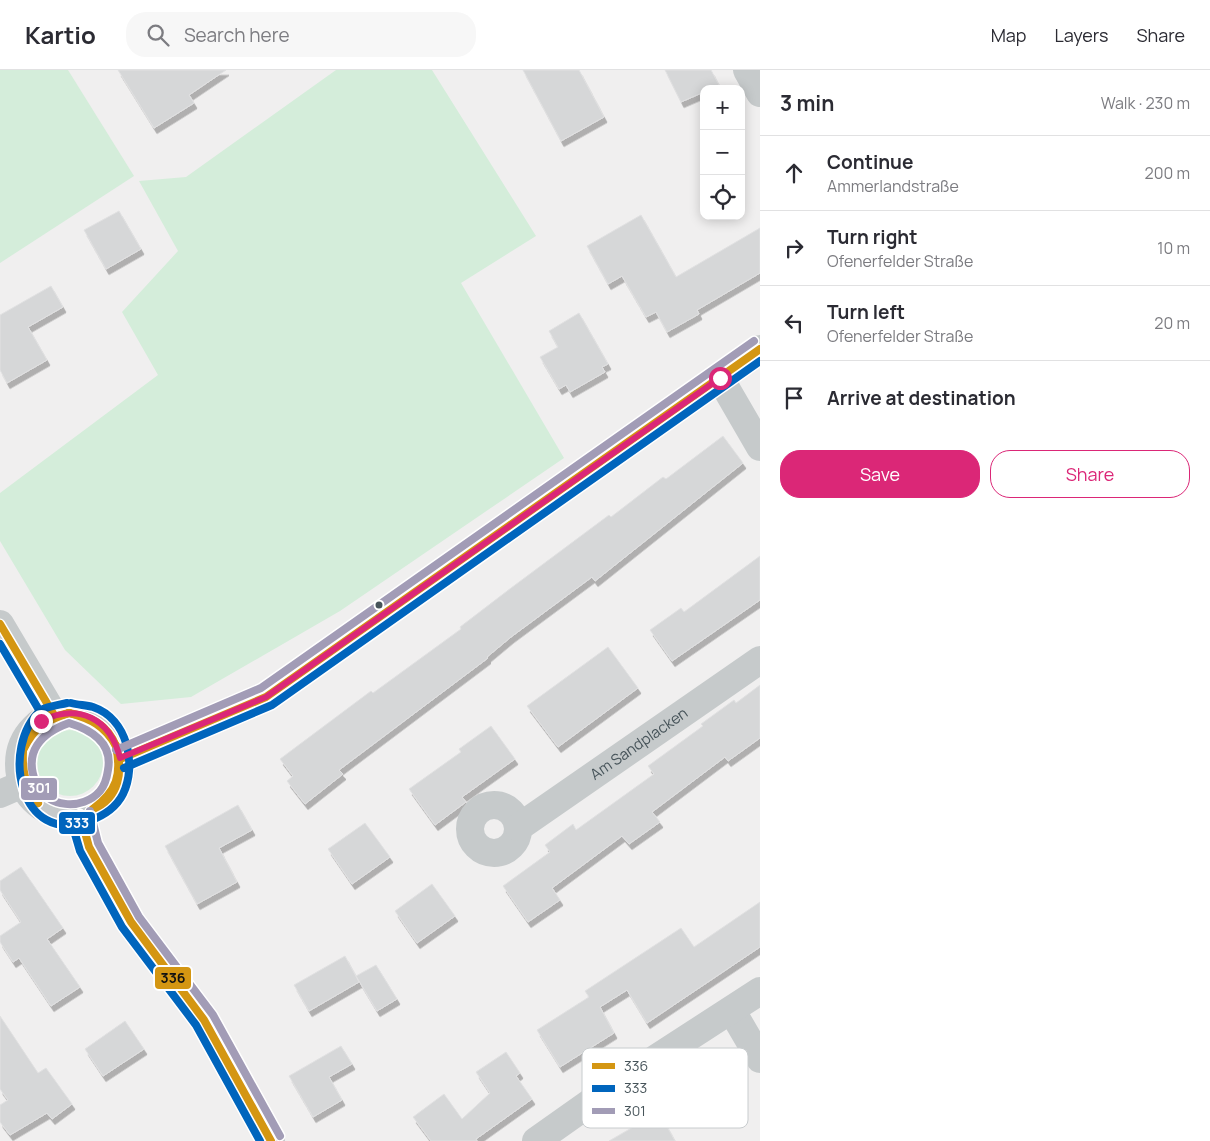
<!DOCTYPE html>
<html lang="en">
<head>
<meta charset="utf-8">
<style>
  :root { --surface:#fff; --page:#f7f7f7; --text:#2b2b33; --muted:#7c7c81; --line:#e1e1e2; --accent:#db2777 }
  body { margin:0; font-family:Manrope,sans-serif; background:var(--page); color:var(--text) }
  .controls { position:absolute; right:15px; top:15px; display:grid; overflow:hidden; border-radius:10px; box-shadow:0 2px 12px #0003 }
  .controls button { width:45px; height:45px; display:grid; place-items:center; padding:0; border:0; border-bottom:1px solid var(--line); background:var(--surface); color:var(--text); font:25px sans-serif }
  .stop { position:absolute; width:15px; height:15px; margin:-11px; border:4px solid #db2777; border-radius:50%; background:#fff }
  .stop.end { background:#db2777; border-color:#fff; box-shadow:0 1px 5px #0008 }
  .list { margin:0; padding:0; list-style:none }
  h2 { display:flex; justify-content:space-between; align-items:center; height:65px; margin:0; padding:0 20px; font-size:21px }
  h2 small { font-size:16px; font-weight:400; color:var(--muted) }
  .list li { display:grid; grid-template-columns:32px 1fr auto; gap:15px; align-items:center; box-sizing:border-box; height:75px; padding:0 20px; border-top:1px solid var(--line) }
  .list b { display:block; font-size:19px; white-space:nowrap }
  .list p { margin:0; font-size:16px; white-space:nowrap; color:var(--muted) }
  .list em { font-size:16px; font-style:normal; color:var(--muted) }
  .actions { display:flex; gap:10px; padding:15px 20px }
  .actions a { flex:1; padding:11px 0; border:1px solid var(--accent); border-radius:20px; text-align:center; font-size:18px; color:var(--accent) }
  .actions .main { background:var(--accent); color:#fff }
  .icon { flex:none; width:28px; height:28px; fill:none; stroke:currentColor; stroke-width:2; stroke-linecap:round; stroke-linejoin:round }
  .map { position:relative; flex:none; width:760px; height:1071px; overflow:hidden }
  header { display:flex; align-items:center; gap:30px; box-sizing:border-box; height:70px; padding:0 25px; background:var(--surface); border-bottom:1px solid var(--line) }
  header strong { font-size:24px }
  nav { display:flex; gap:28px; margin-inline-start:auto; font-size:18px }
  .search { width:350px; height:45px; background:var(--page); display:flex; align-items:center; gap:12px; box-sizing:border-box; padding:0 18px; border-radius:20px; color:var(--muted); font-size:19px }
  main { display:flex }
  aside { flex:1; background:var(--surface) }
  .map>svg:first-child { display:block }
  .green { fill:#d4edda }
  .building { fill:#d6d7d8; stroke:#e1e1e2; filter:url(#shadow) }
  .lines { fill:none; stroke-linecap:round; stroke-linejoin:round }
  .minor { stroke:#c6cacb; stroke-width:28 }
  .bus-1-casing { stroke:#fff; stroke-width:11 }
  .bus-2-casing { stroke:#fff; stroke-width:11 }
  .bus-3-casing { stroke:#fff; stroke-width:11 }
  .bus-1 { stroke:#d49612; stroke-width:8 }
  .bus-2 { stroke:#0065bd; stroke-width:8 }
  .bus-3 { stroke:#a29cb6; stroke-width:8 }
  .route { stroke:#db2777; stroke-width:6 }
  .bus-dot { fill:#47545a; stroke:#fff; stroke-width:2 }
  .labels { text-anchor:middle; stroke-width:5; stroke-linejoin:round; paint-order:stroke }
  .street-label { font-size:15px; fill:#47545a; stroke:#fff }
  .key { fill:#fff; stroke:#c8ccce; stroke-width:1 }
  .key-label { font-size:14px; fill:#47545a }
  .line-badge { stroke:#fff; stroke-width:2 }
  .badge-label { font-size:14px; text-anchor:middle; font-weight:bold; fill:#fff }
  .pale-badge-label { font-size:14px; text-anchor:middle; font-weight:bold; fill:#111 }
</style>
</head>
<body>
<header>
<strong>Kartio</strong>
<div class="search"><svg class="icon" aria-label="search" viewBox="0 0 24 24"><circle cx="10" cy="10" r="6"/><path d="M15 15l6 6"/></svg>Search here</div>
<nav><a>Map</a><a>Layers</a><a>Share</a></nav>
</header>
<main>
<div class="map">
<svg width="760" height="1071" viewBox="0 0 760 1071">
  <defs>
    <filter id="shadow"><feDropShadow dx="3" dy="5.5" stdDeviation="0" flood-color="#0004"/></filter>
  </defs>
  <rect width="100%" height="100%" fill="#f0efef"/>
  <g class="green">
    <polygon points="0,0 68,0 134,106 0,193"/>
    <polygon points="336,0 432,0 536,166 461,213 564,388 340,541 191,627 121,634 65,580 0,471 0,423 158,305 122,242 178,181 139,111 186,107"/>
    <circle cx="70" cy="693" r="33"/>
  </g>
  <g class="building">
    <polygon points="118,0 226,0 189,25 194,33 154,58"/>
    <polygon points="523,0 579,0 604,47 561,71"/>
    <polygon points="665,0 711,0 719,15 704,19 704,22 681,32"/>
    <polygon points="119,141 141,179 106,199 84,160"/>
    <polygon points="641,145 676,207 760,158 760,203 697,240 699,244 667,262 656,242 646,247 622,206 608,214 587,176"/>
    <polygon points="51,216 63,237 28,257 47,290 7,313 0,300 0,245"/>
    <polygon points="579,243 608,294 602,297 605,302 570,322 566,315 559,319 540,287 558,277 549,261"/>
    <polygon points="723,366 743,393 595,511 592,507 511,567 487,587 488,588 339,700 343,704 305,734 287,711 293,706 280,689 371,621 373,623 461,559 460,557 511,518 609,445 611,447 663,407 666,409"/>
    <polygon points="760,486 760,530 672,591 650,560 681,538 684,542"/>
    <polygon points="608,577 638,618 558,677 527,636"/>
    <polygon points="760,615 760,668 728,691 725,687 652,742 660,752 629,774 622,766 552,818 560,830 528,852 503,816 550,782 545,775 573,754 576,760 654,704 648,696 703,656 701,654 734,630 736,633"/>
    <polygon points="491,656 515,689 462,727 466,732 435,755 409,719 461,682 459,679"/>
    <polygon points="238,735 252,760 219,778 237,812 197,834 165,776"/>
    <polygon points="365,753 390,787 352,814 328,779"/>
    <polygon points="21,797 63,858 47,869 80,917 51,936 19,888 13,892 0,872 0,866 21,852 0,820 0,811"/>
    <polygon points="432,814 455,846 417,873 395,841"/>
    <polygon points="760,832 760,877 647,953 627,920 600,937 614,963 560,997 537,960 589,927 585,921 681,858 694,877"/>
    <polygon points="345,886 359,912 309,941 294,915"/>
    <polygon points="376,895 397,929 377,941 356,906"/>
    <polygon points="0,946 38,1003 46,998 72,1034 52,1049 47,1043 10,1065 0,1052 0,1035 8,1030 0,1019"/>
    <polygon points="125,951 144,979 103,1006 85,979"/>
    <polygon points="341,976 352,994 329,1007 342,1030 313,1047 289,1006"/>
    <polygon points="506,982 520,1003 516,1006 532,1029 476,1069 477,1071 431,1071 413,1047 444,1024 462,1049 490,1023 476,1002"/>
    <polygon points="659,1042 675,1071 609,1071"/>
  </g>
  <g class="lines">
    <g class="minor">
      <polyline points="747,0 760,23"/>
      <polyline points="720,308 760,377"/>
      <polyline points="0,554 54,645"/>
      <circle cx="70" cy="694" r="51"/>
      <polyline points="120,689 266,627 760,279"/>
      <polyline points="0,724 23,714"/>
      <circle cx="494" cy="759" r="24"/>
      <polyline points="80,744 89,777 131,852 204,950 271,1071"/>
      <path id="s1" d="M519,757L760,590"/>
      <polyline points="732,941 760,989"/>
      <polyline points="536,1071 618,1013 760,921"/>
    </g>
    <g class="bus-1-casing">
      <g id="bus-1">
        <polyline points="0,554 54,645"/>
        <path d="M69,643C92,647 107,654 116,676"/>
        <path d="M69,643C91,649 105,656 116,676"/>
        <path d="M23,680C22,702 25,715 38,733"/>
        <path d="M23,680C20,698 21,721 38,733"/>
        <path d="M23,680C34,654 43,649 69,643"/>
        <path d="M23,680C35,656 45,651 69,643"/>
        <polyline points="120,689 266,627 760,279"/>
        <path d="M93,739C117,721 122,705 116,676"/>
        <path d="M93,739C120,728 123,700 116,676"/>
        <polyline points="80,744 89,777 131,852 204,950 271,1071"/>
      </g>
    </g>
    <g class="bus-2-casing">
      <g id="bus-2">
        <polyline points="0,574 45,650"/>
        <path d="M67,633C59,635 48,636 41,640C0,677 19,777 89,751C103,746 116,738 123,724C137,695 128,649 93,637C86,635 78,635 71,633"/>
        <polyline points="124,698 272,635 760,291"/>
        <polyline points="70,747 80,781 122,857 196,955 260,1071"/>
      </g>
    </g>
    <g class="bus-3-casing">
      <g id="bus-3">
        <path d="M69,653C92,660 113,673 108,700C107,707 105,715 100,721C83,741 46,738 36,713C23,682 41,663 69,653Z"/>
        <polyline points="116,680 261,618 754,271"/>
        <polyline points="90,741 98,773 139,847 213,945 280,1066"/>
      </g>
    </g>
    <use href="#bus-1" class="bus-1"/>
    <use href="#bus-2" class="bus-2"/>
    <use href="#bus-3" class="bus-3"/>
  </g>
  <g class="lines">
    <path class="route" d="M41,651C79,633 110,648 120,688L266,627L720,308"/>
  </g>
  <circle class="bus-dot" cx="379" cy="535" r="4.5"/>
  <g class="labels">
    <g class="street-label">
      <text dy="5" stroke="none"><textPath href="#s1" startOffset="146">Am Sandplacken</textPath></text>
    </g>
  </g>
  <rect x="582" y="978" width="166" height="80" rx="8" class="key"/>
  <rect x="592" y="993" width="23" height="6" fill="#d49612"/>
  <rect x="592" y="1015" width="23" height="7" fill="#0065bd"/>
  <rect x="592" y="1038" width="23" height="6" fill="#a29cb6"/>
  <g class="key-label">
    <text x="624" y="1001">336</text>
    <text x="624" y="1023">333</text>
    <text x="624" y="1046">301</text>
  </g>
  <g class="line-badge">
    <rect x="20" y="707" width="38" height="24" rx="5" fill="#a29cb6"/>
    <rect x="58" y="741" width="38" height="24" rx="5" fill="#0065bd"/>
    <rect x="154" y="896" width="38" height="24" rx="5" fill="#d49612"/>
  </g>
  <g class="badge-label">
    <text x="39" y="723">301</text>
    <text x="77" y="758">333</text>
  </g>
  <g class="pale-badge-label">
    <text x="173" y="913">336</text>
  </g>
</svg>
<div class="controls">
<button>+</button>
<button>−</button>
<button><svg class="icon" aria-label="locate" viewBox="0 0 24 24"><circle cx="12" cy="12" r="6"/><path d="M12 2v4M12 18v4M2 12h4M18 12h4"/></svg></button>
</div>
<div class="stop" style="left:720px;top:308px"></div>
<div class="stop end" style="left:41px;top:651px"></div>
</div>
<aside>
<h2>3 min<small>Walk · 230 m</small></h2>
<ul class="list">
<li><svg class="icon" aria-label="ahead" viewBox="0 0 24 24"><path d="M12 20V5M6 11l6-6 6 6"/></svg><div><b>Continue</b><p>Ammerlandstraße</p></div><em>200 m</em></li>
<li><svg class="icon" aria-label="right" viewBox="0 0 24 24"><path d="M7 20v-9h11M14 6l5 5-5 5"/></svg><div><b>Turn right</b><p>Ofenerfelder Straße</p></div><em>10 m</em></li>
<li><svg class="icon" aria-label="left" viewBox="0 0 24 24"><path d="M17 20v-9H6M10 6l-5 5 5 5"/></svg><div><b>Turn left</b><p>Ofenerfelder Straße</p></div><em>20 m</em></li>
<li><svg class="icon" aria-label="arrive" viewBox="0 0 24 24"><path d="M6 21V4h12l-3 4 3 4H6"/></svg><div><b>Arrive at destination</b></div></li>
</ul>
<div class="actions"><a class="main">Save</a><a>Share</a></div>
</aside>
</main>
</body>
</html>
